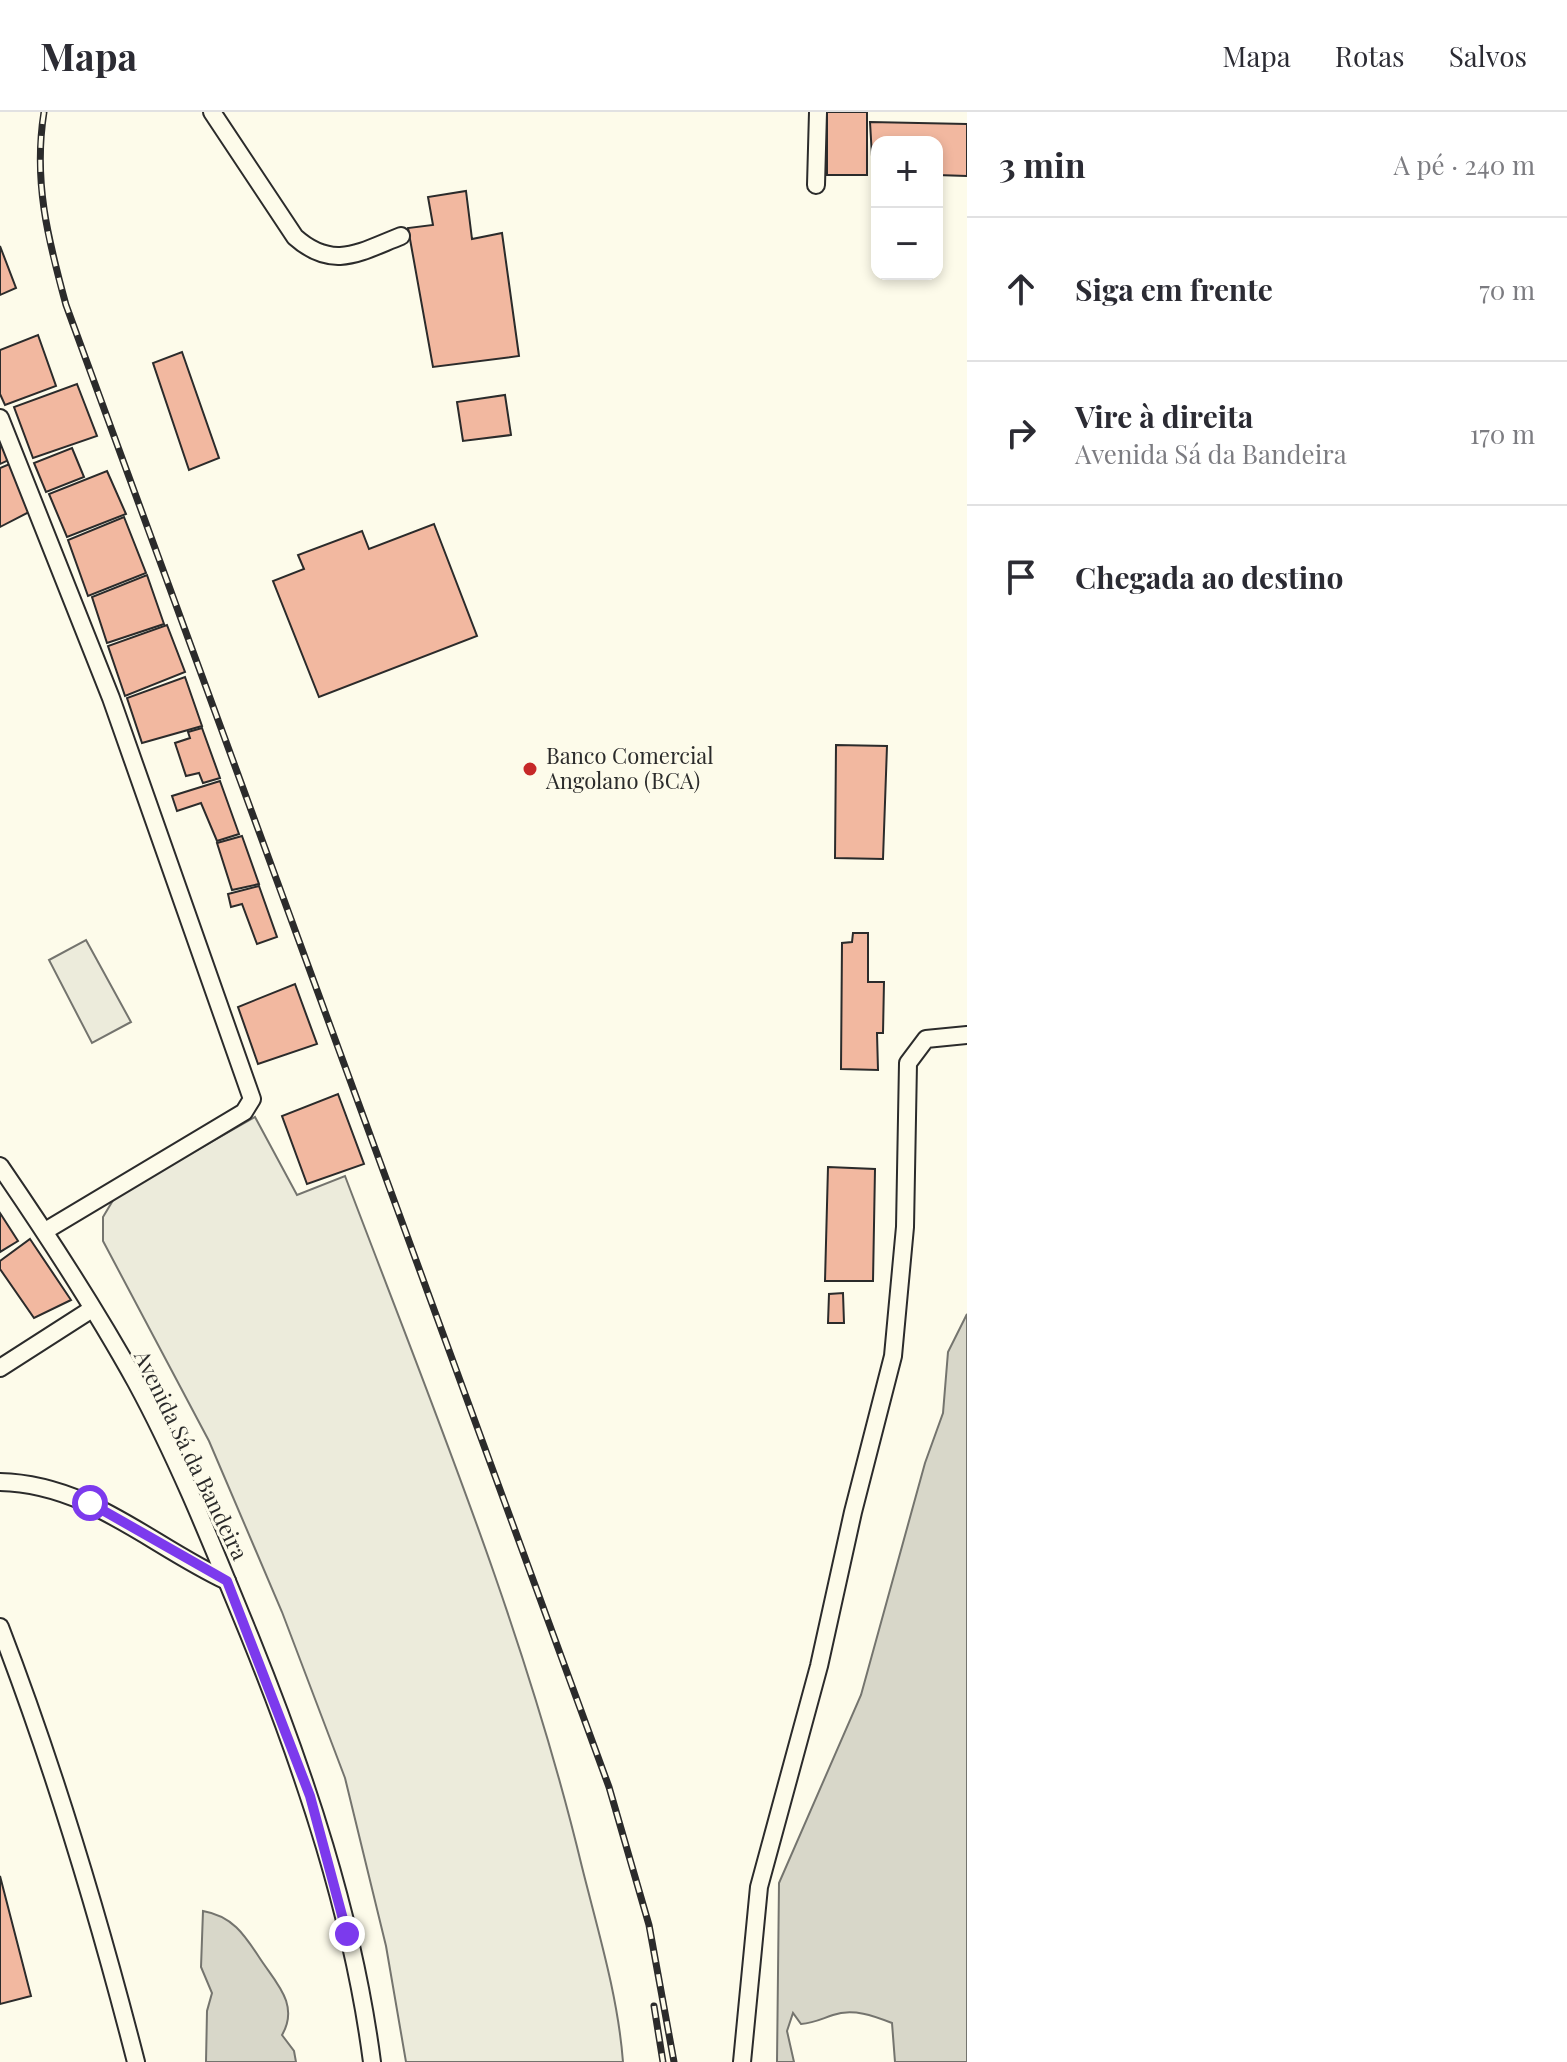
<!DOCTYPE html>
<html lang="pt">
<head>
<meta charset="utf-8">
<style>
  :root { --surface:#fff; --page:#f7f7f7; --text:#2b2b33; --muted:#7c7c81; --line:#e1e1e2 }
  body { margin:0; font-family:"Playfair Display",serif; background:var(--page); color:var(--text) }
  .controls { position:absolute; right:24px; top:24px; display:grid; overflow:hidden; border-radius:16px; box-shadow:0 4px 12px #0003 }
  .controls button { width:72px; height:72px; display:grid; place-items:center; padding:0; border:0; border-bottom:2px solid var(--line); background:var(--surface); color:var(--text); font:40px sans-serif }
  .stop { position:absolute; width:24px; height:24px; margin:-18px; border:6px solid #7c3aed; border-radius:50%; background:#fff }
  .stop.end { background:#7c3aed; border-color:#fff; box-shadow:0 2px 8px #0008 }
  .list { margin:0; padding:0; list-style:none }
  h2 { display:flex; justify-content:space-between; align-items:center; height:104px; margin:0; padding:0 32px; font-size:34px }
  h2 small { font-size:26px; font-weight:400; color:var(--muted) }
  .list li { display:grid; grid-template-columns:52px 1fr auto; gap:24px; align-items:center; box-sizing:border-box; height:144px; padding:0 32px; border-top:2px solid var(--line) }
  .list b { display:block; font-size:30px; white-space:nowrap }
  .list p { margin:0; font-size:26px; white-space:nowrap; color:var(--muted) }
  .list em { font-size:26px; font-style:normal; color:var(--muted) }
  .icon { flex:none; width:44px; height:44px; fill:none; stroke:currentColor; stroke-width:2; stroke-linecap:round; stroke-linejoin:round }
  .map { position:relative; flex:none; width:967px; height:1950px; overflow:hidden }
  header { display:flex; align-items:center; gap:48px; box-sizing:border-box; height:112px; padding:0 40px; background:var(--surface); border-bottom:2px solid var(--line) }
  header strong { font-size:38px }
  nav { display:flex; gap:44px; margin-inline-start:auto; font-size:28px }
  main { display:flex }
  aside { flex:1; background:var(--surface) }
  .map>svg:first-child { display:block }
  .green { fill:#ecebdb; stroke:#74746e; stroke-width:2 }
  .water { fill:#d8d7c9; stroke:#74746e; stroke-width:2 }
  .building { fill:#f2b8a0; stroke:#2b2b2b; stroke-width:2 }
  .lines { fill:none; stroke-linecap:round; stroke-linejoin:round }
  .minor-casing { stroke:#2b2b2b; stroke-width:20 }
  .minor { stroke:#fdfbea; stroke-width:16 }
  .rail-casing { stroke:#2b2b2b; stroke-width:7 }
  .rail { stroke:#fdfbea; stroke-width:4; stroke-dasharray:12; stroke-linecap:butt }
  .route { stroke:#7c3aed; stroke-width:10 }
  .poi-dot { fill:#c62828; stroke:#fdfbea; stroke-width:3 }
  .labels { text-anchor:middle; stroke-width:6; stroke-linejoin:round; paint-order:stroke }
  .poi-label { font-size:22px; fill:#2b2b2b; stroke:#fdfbea; text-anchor:start }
  .street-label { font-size:22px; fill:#2b2b2b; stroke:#fdfbea }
</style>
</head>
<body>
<header>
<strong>Mapa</strong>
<nav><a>Mapa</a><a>Rotas</a><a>Salvos</a></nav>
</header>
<main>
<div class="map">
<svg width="967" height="1950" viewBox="0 0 967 1950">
  <rect width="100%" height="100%" fill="#fdfbea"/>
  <g class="green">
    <polygon points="86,828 131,910 92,931 49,848"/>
    <path d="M255,1005L297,1083L345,1064C431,1291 525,1518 582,1755C598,1819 618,1884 623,1950H406L386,1834L345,1666L282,1500L209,1329L103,1129V1105L115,1085Z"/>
  </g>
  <g class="water">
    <path d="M967,1202V1950H895L892,1911C874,1904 853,1896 833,1903C821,1907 814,1911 801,1912L793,1901L787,1919L794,1950H777L779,1771L861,1583L925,1351L943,1301L948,1240Z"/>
    <path d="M203,1799C232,1804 244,1822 259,1845C275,1870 300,1892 282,1923L294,1939L296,1950H206L207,1899L212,1881L201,1855Z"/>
  </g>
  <g class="building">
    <rect x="827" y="0" width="40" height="63"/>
    <polygon points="870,10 967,12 967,64 937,63 937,30 877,30 877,62 873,62"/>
    <polygon points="466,79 472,127 502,121 519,244 433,255 408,116 433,113 428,85"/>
    <polygon points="0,134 16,176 0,183"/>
    <polygon points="38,223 56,274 5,293 0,282 0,238"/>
    <polygon points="182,240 219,346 189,358 153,251"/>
    <polygon points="77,272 97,324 33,346 14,295"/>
    <polygon points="505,283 511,323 463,329 457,290"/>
    <polygon points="0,318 13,346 0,352"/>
    <polygon points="72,336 84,365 46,380 34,351"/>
    <polygon points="12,351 33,398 0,415 0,356"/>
    <polygon points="107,359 126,402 67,425 49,382"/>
    <polygon points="124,405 146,461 88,484 68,428"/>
    <polygon points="434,412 477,524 319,585 273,469 304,457 298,443 362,419 369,437"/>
    <polygon points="147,463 164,512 107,531 92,485"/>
    <polygon points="167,513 185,560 125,584 108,534"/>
    <polygon points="185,565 202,614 142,631 127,586"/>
    <polygon points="202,616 220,666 203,671 199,661 186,664 175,631 190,626 188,620"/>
    <polygon points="836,633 887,634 883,747 835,746"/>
    <polygon points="220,669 239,722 217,729 201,691 177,699 172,684"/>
    <polygon points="242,724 259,772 232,778 217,731"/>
    <polygon points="259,774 277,825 257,832 242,792 231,795 228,782"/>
    <polygon points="853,821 868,821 868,870 884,870 883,921 877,921 878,958 841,957 842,831 852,830"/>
    <polygon points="295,872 317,932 258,952 238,895"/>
    <polygon points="338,982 364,1052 307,1072 282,1004"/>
    <polygon points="828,1055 875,1057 873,1169 825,1169"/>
    <polygon points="0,1101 18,1129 0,1140"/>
    <polygon points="30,1127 71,1188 34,1206 0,1157 0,1149"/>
    <polygon points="843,1181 844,1211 828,1211 829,1182"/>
    <polygon points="0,1764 31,1884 0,1892"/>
  </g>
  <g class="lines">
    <g class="minor-casing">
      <g id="minor">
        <path d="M212,0L295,125C333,159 360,140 401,124"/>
        <polyline points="816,73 818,0"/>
        <polyline points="0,306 111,586 252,987 244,1000 45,1119"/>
        <path d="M0,1054C48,1124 95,1196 136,1270C180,1351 215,1440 250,1525C305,1661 353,1804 372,1950"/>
        <polyline points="0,1256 92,1197"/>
        <path d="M0,1370C89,1372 150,1433 227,1469"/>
        <path d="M0,1515C55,1658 98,1802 136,1950"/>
        <polyline points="742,1950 759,1775 819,1554 853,1400 893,1244 905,1115 908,951 926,927 967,923"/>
      </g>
    </g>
    <use href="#minor" class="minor"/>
    <g class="rail-casing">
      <g id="rail">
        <path d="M44,0C33,69 48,127 66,193L609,1675L649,1813L674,1950"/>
        <polyline points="654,1894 663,1950"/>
      </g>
    </g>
    <use href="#rail" class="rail"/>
  </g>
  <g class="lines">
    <polyline class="route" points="90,1391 227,1469 310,1684 347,1822"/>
  </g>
  <circle class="poi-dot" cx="530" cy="657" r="8"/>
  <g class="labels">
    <g class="poi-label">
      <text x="546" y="652">Banco Comercial<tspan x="546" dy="25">Angolano (BCA)</tspan></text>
    </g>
    <g class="street-label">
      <text transform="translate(191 1343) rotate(64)" y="8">Avenida Sá da Bandeira</text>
    </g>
  </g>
</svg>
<div class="controls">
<button>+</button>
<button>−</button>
</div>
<div class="stop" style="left:90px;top:1391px"></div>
<div class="stop end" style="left:347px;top:1822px"></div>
</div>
<aside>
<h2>3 min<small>A pé · 240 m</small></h2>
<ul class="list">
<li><svg class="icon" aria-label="ahead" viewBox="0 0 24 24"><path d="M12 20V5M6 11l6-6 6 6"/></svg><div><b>Siga em frente</b></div><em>70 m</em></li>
<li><svg class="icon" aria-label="right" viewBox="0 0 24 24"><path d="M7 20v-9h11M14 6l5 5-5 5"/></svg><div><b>Vire à direita</b><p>Avenida Sá da Bandeira</p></div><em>170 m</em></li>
<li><svg class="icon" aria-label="arrive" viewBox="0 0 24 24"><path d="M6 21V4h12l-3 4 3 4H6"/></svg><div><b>Chegada ao destino</b></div></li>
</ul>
</aside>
</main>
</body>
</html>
